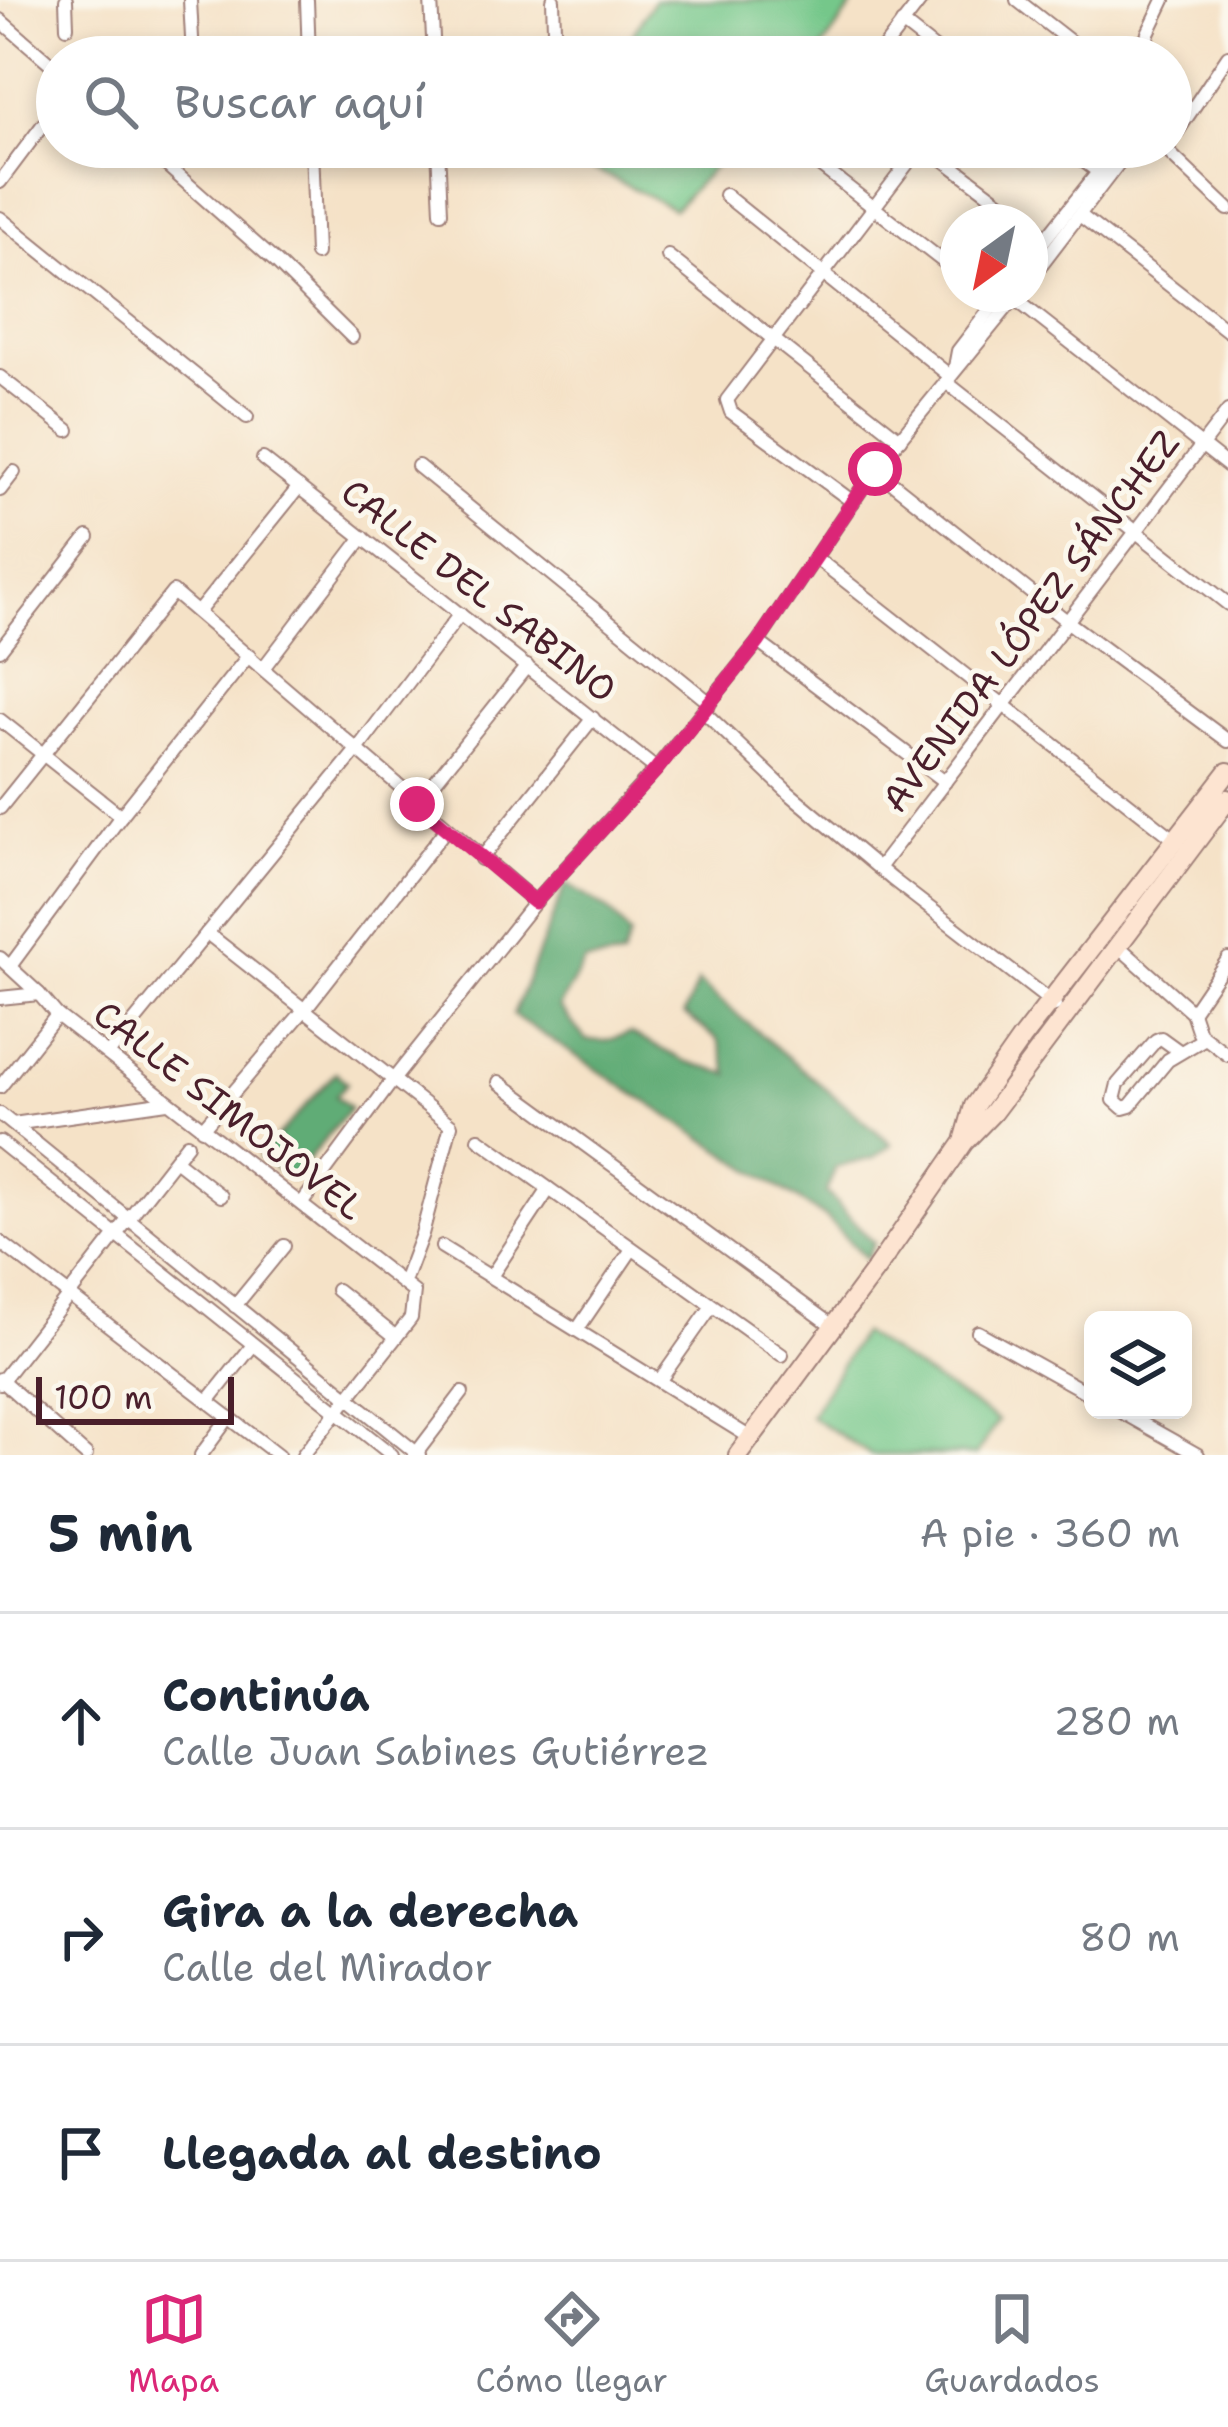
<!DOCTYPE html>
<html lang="es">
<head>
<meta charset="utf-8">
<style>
  :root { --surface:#fff; --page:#f2f2f3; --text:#1f2937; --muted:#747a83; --line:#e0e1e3; --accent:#db2777 }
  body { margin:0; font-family:"Shantell Sans",sans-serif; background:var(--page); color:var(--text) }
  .controls { position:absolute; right:36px; bottom:36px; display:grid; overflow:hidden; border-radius:18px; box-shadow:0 6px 18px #0003 }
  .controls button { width:108px; height:108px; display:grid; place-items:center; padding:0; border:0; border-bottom:3px solid var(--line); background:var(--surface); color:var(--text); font:60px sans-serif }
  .compass { position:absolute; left:940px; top:204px; width:108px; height:108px; border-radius:50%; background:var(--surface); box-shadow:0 6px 18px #0003; rotate:213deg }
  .scale { position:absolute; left:36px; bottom:30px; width:198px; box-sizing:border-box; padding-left:12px; border:6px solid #4a1f2b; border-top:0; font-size:33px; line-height:42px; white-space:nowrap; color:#4a1f2b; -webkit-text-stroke:9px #fbf7ec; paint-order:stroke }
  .stop { position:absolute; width:36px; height:36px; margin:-27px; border:9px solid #db2777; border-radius:50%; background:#fff }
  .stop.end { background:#db2777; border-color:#fff; box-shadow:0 3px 12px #0008 }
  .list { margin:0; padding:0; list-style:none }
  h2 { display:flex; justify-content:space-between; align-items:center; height:156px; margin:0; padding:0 48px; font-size:51px }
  h2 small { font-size:39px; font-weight:400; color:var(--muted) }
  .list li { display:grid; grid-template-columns:78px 1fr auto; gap:36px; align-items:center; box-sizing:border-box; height:216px; padding:0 48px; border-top:3px solid var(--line) }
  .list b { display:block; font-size:45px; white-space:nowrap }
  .list p { margin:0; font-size:39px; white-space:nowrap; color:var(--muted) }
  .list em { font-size:39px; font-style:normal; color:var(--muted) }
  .icon { flex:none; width:66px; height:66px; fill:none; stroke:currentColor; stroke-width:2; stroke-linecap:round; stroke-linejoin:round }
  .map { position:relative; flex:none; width:1228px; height:1455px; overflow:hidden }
  .search { position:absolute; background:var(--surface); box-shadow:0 6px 18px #0003; left:36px; right:36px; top:36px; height:132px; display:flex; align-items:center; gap:30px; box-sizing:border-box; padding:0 42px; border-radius:66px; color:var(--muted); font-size:45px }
  .sheet { height:804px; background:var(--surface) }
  nav { display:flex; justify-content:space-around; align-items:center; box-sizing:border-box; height:168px; border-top:3px solid var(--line); background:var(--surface); font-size:33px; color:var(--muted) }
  nav a { display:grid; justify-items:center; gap:6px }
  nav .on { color:var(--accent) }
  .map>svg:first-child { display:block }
  .green { fill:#75c78a; stroke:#60735a; stroke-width:3 }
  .forest { fill:#60ac76; stroke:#556650; stroke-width:3 }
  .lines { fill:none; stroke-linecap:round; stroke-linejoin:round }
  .street-casing { stroke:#a08079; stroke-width:16 }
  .secondary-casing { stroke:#a08079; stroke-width:22 }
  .street { stroke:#fff; stroke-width:12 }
  .secondary { stroke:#fde4d1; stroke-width:18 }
  .route { stroke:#db2777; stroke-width:15 }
  .labels { text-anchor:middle; stroke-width:10; stroke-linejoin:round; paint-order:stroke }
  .street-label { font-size:36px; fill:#4a1f2b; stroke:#fbf7ec }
</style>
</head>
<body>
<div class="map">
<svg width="1228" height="1455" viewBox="0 0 1228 1455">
  <rect width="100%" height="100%" fill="#fbf7ec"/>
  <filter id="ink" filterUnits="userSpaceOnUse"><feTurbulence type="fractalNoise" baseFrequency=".00833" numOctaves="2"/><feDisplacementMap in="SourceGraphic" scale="24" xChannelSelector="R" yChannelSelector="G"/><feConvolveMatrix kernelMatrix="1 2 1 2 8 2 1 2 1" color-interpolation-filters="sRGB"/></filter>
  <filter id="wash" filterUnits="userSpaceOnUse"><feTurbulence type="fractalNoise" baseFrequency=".004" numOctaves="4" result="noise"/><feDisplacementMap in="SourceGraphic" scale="48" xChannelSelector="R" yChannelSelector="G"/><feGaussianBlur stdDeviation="2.7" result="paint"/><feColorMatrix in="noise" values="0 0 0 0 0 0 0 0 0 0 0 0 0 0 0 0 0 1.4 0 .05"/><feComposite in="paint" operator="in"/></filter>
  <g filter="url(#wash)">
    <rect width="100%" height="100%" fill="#f5e2c7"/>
    <g class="green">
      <polygon points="654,0 857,0 816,57 618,57"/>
      <polygon points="561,147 732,147 674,209 558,151"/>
      <polygon points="861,1333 998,1421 976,1455 871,1455 810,1416"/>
    </g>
    <g class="forest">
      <polygon points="566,884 607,909 630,936 622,958 585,962 559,1007 586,1040 606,1041 630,1033 685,1061 729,1074 718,1040 684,1014 698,982 892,1144 874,1158 836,1167 826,1192 874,1243 866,1259 826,1218 513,1015"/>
      <polygon points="336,1072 347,1083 336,1096 350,1108 292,1180 259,1157"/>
    </g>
  </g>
  <g filter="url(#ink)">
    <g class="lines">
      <g class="street-casing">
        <g id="street">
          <polyline points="66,0 67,27"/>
          <polyline points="190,0 193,57"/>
          <polyline points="307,0 309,57"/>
          <polyline points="431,0 434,57"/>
          <polyline points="553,0 555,57"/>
          <polyline points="1017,0 1090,57"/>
          <polyline points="0,20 57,69"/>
          <polyline points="902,23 945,57"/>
          <polyline points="877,57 921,0"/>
          <polyline points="1143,57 1148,33 1164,0"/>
          <polyline points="1171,141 1228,56"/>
          <polyline points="146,147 276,262 352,337"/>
          <polyline points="312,147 316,254"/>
          <polyline points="438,147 441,212"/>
          <polyline points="810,147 805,154 958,273"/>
          <polyline points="927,147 1027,222"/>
          <polyline points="1065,147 1097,171"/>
          <polyline points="1163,147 1228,209"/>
          <polyline points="0,182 57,106"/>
          <polyline points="725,195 950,376"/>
          <polyline points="1081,216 1228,331"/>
          <polyline points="0,218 247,417"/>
          <polyline points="668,256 900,439"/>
          <polyline points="1030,258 1118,147"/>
          <polyline points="1030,279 1131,147"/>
          <polyline points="1014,298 1228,466"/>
          <polyline points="955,367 958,351 1002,294"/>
          <polyline points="0,377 68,430"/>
          <polyline points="946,382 1228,604"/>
          <polyline points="263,459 656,769"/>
          <polyline points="418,466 710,703"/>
          <polyline points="875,469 1068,622 1228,741"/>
          <polyline points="0,490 14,472"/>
          <polyline points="853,502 731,412 727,400 920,147"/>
          <polyline points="816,558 1178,842"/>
          <polyline points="198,612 299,487"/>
          <polyline points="758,642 945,782"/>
          <polyline points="0,650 88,537"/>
          <polyline points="264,667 363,537"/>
          <polyline points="703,711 789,793 892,879 1055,1005"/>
          <polyline points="0,720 121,816"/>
          <polyline points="417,804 527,666"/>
          <polyline points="0,808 173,592 535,902"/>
          <polyline points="481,859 593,718"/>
          <polyline points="879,868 1228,411"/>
          <polyline points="207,933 451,1125 422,1234 404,1282"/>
          <polyline points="1116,944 1192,1012 1199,1033 1228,1055"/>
          <polyline points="0,958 39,994 57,1015 414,1292 411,1318 303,1455"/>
          <polyline points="11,965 121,816 249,655"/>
          <polyline points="0,998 39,994"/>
          <polyline points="1192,1012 1228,959"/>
          <polyline points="1179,1051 1161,1038 1156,1040 1118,1084 1114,1100 1123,1108 1130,1106 1168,1060 1205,1038"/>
          <polyline points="108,1054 356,751 460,614"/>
          <polyline points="499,1082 833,1326"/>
          <polyline points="0,1087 57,1015"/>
          <polyline points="0,1114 419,1455"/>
          <polyline points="13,1124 167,1102"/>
          <polyline points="202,1129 305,1009 446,829"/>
          <polyline points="479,1139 782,1355"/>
          <polyline points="0,1142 392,1455"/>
          <polyline points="175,1160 221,1196"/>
          <polyline points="302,1203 393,1080 535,902 656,769 758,642 875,469 1018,294"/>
          <polyline points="0,1242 278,1455"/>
          <polyline points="442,1247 751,1438"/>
          <polyline points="492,1275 549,1189"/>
          <polyline points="337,1290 396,1337"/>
          <polyline points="235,1306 284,1246"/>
          <polyline points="577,1330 632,1249"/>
          <polyline points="978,1332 1093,1396"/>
          <polyline points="0,1379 86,1455"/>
          <polyline points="660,1380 712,1306"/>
          <polyline points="0,1383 187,1144"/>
          <polyline points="209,1400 253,1345"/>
          <polyline points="1118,1410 1198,1455"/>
          <polyline points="201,1455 229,1417"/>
          <polyline points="415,1455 462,1393"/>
        </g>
      </g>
      <g class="secondary-casing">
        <g id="secondary">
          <polyline points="965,1138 974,1106 1021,1039 1228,772"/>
          <polyline points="738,1455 876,1269 964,1142 993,1112 1228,799"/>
        </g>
      </g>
      <use href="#street" class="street"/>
      <use href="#secondary" class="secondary"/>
    </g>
  </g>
  <g class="lines" filter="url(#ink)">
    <polyline class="route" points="417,804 535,902 656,770 758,642 875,469"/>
  </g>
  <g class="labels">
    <g class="street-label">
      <text transform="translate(479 590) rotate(38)" y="13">CALLE DEL SABINO</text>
      <text transform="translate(1030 621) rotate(-53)" y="13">AVENIDA LÓPEZ SÁNCHEZ</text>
      <text transform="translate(229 1110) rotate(38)" y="13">CALLE SIMOJOVEL</text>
    </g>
  </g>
</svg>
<div class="controls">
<button><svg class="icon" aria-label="layers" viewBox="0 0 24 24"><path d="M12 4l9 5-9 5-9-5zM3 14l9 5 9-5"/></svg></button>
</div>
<svg class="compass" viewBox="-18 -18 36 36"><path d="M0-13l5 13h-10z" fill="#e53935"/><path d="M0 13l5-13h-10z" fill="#747a83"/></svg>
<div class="scale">100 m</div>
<div class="stop" style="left:875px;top:469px"></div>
<div class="stop end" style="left:417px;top:804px"></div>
<div class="search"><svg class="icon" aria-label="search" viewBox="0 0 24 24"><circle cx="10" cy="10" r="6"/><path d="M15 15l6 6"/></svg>Buscar aquí</div>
</div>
<section class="sheet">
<h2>5 min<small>A pie · 360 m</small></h2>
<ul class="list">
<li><svg class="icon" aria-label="ahead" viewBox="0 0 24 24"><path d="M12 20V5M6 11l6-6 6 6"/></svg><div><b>Continúa</b><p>Calle Juan Sabines Gutiérrez</p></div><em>280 m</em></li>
<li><svg class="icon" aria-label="right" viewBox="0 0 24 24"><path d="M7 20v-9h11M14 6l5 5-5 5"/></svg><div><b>Gira a la derecha</b><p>Calle del Mirador</p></div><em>80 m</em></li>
<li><svg class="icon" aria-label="arrive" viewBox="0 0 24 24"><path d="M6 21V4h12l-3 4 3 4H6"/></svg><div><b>Llegada al destino</b></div></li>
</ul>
</section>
<nav>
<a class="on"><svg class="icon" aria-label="map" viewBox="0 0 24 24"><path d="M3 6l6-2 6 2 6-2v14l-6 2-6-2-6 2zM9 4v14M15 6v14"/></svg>Mapa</a>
<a><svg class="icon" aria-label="directions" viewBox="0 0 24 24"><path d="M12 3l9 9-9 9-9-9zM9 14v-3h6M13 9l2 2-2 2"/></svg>Cómo llegar</a>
<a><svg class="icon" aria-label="saved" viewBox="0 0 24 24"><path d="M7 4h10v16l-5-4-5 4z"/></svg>Guardados</a>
</nav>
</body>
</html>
